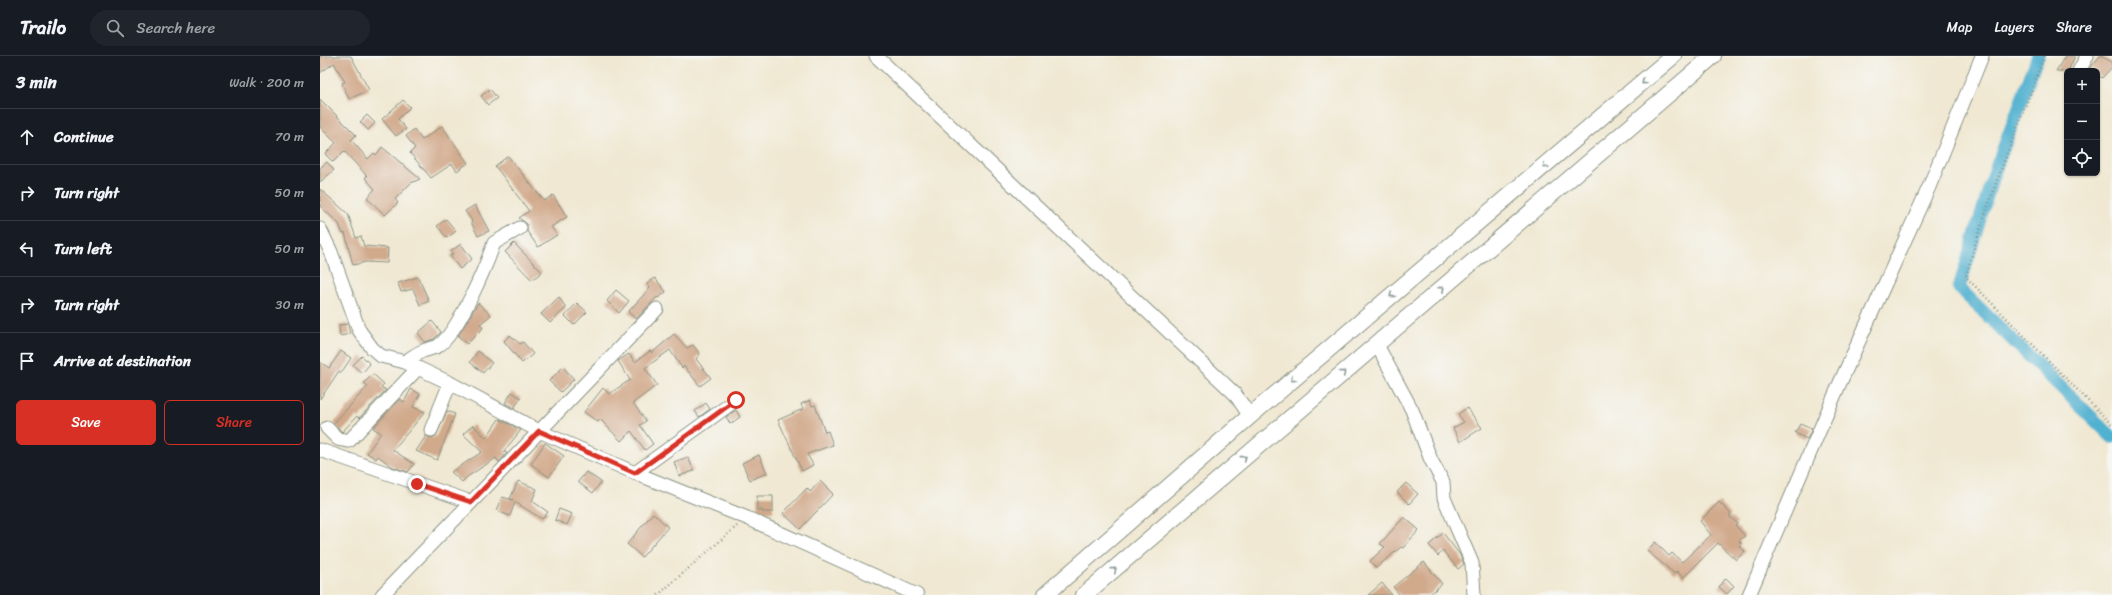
<!DOCTYPE html>
<html lang="en">
<head>
<meta charset="utf-8">
<style>
  :root { --surface:#171b24; --page:#20242c; --text:#f1f3f6; --muted:#9ea1a6; --line:#363941; --accent:#d93025 }
  body { margin:0; font-family:Sriracha,sans-serif; background:var(--page); color:var(--text) }
  .controls { position:absolute; right:12px; top:12px; display:grid; overflow:hidden; border-radius:6px; box-shadow:0 1px 3px #0004 }
  .controls button { width:36px; height:36px; display:grid; place-items:center; padding:0; border:0; border-bottom:1px solid var(--line); background:var(--surface); color:var(--text); font:20px sans-serif }
  .stop { position:absolute; width:12px; height:12px; margin:-9px; border:3px solid #d93025; border-radius:50%; background:#fff }
  .stop.end { background:#d93025; border-color:#fff; box-shadow:0 1px 4px #0008 }
  .list { margin:0; padding:0; list-style:none }
  h2 { display:flex; justify-content:space-between; align-items:center; height:52px; margin:0; padding:0 16px; font-size:17px }
  h2 small { font-size:13px; font-weight:400; color:var(--muted) }
  .list li { display:grid; grid-template-columns:26px 1fr auto; gap:12px; align-items:center; box-sizing:border-box; height:56px; padding:0 16px; border-top:1px solid var(--line) }
  .list b { display:block; font-size:15px; white-space:nowrap }
  .list em { font-size:13px; font-style:normal; color:var(--muted) }
  .actions { display:flex; gap:8px; padding:12px 16px }
  .actions a { flex:1; padding:9px 0; border:1px solid var(--accent); border-radius:6px; text-align:center; font-size:14px; color:var(--accent) }
  .actions .main { background:var(--accent); color:#fff }
  .icon { flex:none; width:22px; height:22px; fill:none; stroke:currentColor; stroke-width:2; stroke-linecap:round; stroke-linejoin:round }
  .map { position:relative; flex:none; width:1792px; height:539px; overflow:hidden }
  header { display:flex; align-items:center; gap:24px; box-sizing:border-box; height:56px; padding:0 20px; background:var(--surface); border-bottom:1px solid var(--line) }
  header strong { font-size:19px }
  nav { display:flex; gap:22px; margin-inline-start:auto; font-size:14px }
  .search { width:280px; height:36px; background:var(--page); display:flex; align-items:center; gap:10px; box-sizing:border-box; padding:0 14px; border-radius:22px; color:var(--muted); font-size:15px }
  main { display:flex }
  aside { flex:1; background:var(--surface) }
  .map>svg:first-child { display:block }
  .lines { fill:none; stroke-linecap:round; stroke-linejoin:round }
  .canal { stroke:#51b1d0; stroke-width:13 }
  .building { fill:#d1a98b }
  .minor-casing { stroke:#889283; stroke-width:15 }
  .major-casing { stroke:#889283; stroke-width:18 }
  .path { stroke:#889283; stroke-width:2.5; stroke-dasharray:1 3; stroke-linecap:butt }
  .minor { stroke:#fff; stroke-width:13 }
  .major { stroke:#fff; stroke-width:16 }
  .oneway { stroke:#8f9e9a }
  .route { stroke:#d93025; stroke-width:5 }
</style>
</head>
<body>
<header>
<strong>Trailo</strong>
<div class="search"><svg class="icon" aria-label="search" viewBox="0 0 24 24"><circle cx="10" cy="10" r="6"/><path d="M15 15l6 6"/></svg>Search here</div>
<nav><a>Map</a><a>Layers</a><a>Share</a></nav>
</header>
<main>
<aside>
<h2>3 min<small>Walk · 200 m</small></h2>
<ul class="list">
<li><svg class="icon" aria-label="ahead" viewBox="0 0 24 24"><path d="M12 20V5M6 11l6-6 6 6"/></svg><div><b>Continue</b></div><em>70 m</em></li>
<li><svg class="icon" aria-label="right" viewBox="0 0 24 24"><path d="M7 20v-9h11M14 6l5 5-5 5"/></svg><div><b>Turn right</b></div><em>50 m</em></li>
<li><svg class="icon" aria-label="left" viewBox="0 0 24 24"><path d="M17 20v-9H6M10 6l-5 5 5 5"/></svg><div><b>Turn left</b></div><em>50 m</em></li>
<li><svg class="icon" aria-label="right" viewBox="0 0 24 24"><path d="M7 20v-9h11M14 6l5 5-5 5"/></svg><div><b>Turn right</b></div><em>30 m</em></li>
<li><svg class="icon" aria-label="arrive" viewBox="0 0 24 24"><path d="M6 21V4h12l-3 4 3 4H6"/></svg><div><b>Arrive at destination</b></div></li>
</ul>
<div class="actions"><a class="main">Save</a><a>Share</a></div>
</aside>
<div class="map">
<svg width="1792" height="539" viewBox="0 0 1792 539">
  <rect width="100%" height="100%" fill="#f6f6f2"/>
  <filter id="ink" filterUnits="userSpaceOnUse"><feTurbulence type="fractalNoise" baseFrequency=".025" numOctaves="2"/><feDisplacementMap in="SourceGraphic" scale="8" xChannelSelector="R" yChannelSelector="G"/><feConvolveMatrix kernelMatrix="1 2 1 2 8 2 1 2 1" color-interpolation-filters="sRGB"/></filter>
  <filter id="wash" filterUnits="userSpaceOnUse"><feTurbulence type="fractalNoise" baseFrequency=".012" numOctaves="4" result="noise"/><feDisplacementMap in="SourceGraphic" scale="16" xChannelSelector="R" yChannelSelector="G"/><feGaussianBlur stdDeviation="0.9" result="paint"/><feColorMatrix in="noise" values="0 0 0 0 0 0 0 0 0 0 0 0 0 0 0 0 0 1.4 0 .05"/><feComposite in="paint" operator="in"/></filter>
  <g filter="url(#wash)">
    <rect width="100%" height="100%" fill="#f0e8d2"/>
    <g class="lines">
      <polyline class="canal" points="1718,0 1673,120 1639,232 1792,381"/>
    </g>
    <g id="blocks">
      <g class="building">
        <polygon points="0,0 31,0 49,34 29,43 22,27 25,26 14,7 0,17"/>
        <polygon points="1745,0 1755,0 1748,15 1736,15"/>
        <polygon points="1780,0 1783,0 1792,7 1792,11 1782,22 1777,18 1777,15 1770,12"/>
        <polygon points="170,33 177,42 168,49 161,40"/>
        <polygon points="0,43 36,79 31,84 48,103 54,97 56,99 62,91 100,123 91,127 75,143 78,147 65,159 47,142 55,133 45,122 47,120 24,95 13,106 5,98 16,87 0,71"/>
        <polygon points="83,44 90,51 78,63 86,73 76,80 62,63"/>
        <polygon points="47,59 55,67 48,74 40,66"/>
        <polygon points="122,70 148,107 137,115 132,108 111,122 90,97 95,92 86,80 94,73 102,84"/>
        <polygon points="188,100 224,145 233,139 247,161 231,171 237,179 218,191 207,175 207,168 199,162 209,155 175,110"/>
        <polygon points="7,106 14,114 0,126 0,112"/>
        <polygon points="0,133 28,158 36,182 41,180 44,190 68,192 67,207 46,206 33,209 25,177 23,178 19,168 0,150"/>
        <polygon points="155,149 169,175 158,180 151,166 152,165 145,155"/>
        <polygon points="126,163 136,175 127,182 117,170"/>
        <polygon points="194,187 222,216 212,224 185,196"/>
        <polygon points="141,188 152,203 140,213 130,200 133,198 131,195"/>
        <polygon points="98,221 109,245 100,249 93,233 81,236 78,227"/>
        <polygon points="335,222 346,236 338,242 337,241 316,263 308,256 330,232 327,228"/>
        <polygon points="296,234 309,245 299,257 287,245"/>
        <polygon points="239,241 246,252 230,267 221,258"/>
        <polygon points="158,247 171,259 160,268 163,272 147,288 138,280"/>
        <polygon points="257,247 267,256 254,269 245,260"/>
        <polygon points="112,265 121,276 114,283 105,286 98,277"/>
        <polygon points="28,268 30,278 20,280 19,269"/>
        <polygon points="354,278 367,292 373,289 380,298 376,303 391,322 380,330 364,310 362,312 350,294 325,312 337,329 313,347 326,365 320,369 333,388 325,394 311,375 301,385 280,363 278,366 264,356 283,332 289,338 310,324 298,305 309,298 315,306 330,295 332,297"/>
        <polygon points="190,279 200,288 203,286 213,298 202,307 184,285"/>
        <polygon points="21,295 31,302 21,317 19,315 0,343 0,306 9,312"/>
        <polygon points="158,295 172,307 163,317 150,306"/>
        <polygon points="42,300 50,308 42,317 33,309"/>
        <polygon points="243,311 254,323 241,336 229,325"/>
        <polygon points="53,318 64,328 61,331 66,334 39,362 37,360 22,376 14,367 48,330 44,327"/>
        <polygon points="91,333 100,338 93,351 105,356 73,394 94,408 88,416 73,411 58,400 56,403 47,397 61,377 53,372 80,343 84,346"/>
        <polygon points="192,336 201,342 194,352 185,347"/>
        <polygon points="490,344 492,350 495,349 505,376 508,375 513,389 487,398 493,409 482,415 458,364 483,353 481,348"/>
        <polygon points="386,347 390,353 379,361 375,355"/>
        <polygon points="1147,352 1162,372 1140,386 1133,372 1144,366 1138,358"/>
        <polygon points="416,354 420,361 410,368 406,361"/>
        <polygon points="127,355 135,358 117,404 96,395 106,380 112,382 116,380"/>
        <polygon points="179,363 201,374 184,395 187,397 179,406 176,402 147,421 142,426 131,416 162,396 143,378 153,369 166,382"/>
        <polygon points="1480,368 1492,373 1487,383 1475,377"/>
        <polygon points="225,387 244,400 229,421 211,408"/>
        <polygon points="439,399 447,417 430,424 422,407"/>
        <polygon points="368,401 374,415 359,420 354,406"/>
        <polygon points="266,416 281,426 273,437 258,426"/>
        <polygon points="198,425 217,433 212,445 228,456 222,463 195,446 190,460 177,455 182,441 193,444 190,443"/>
        <polygon points="500,425 513,438 480,473 463,457 487,432 490,436"/>
        <polygon points="1086,427 1098,438 1089,448 1077,436"/>
        <polygon points="437,440 453,440 453,456 442,456 442,454 437,454"/>
        <polygon points="1399,446 1411,458 1409,460 1417,467 1415,469 1425,480 1419,485 1421,487 1419,490 1425,495 1416,504 1398,487 1363,522 1357,515 1355,518 1327,495 1335,486 1349,500 1352,497 1362,506 1391,479 1380,465"/>
        <polygon points="239,453 252,458 247,469 235,464"/>
        <polygon points="333,457 348,471 322,501 307,488"/>
        <polygon points="1084,461 1099,474 1083,492 1081,491 1056,512 1050,505 1065,491 1060,488"/>
        <polygon points="1123,477 1140,499 1144,508 1138,513 1123,495 1118,500 1109,489"/>
        <polygon points="1104,506 1122,528 1109,539 1080,539 1073,531"/>
        <polygon points="1406,522 1414,530 1407,538 1399,531"/>
        <polygon points="1062,527 1072,539 1048,539"/>
      </g>
    </g>
  </g>
  <g filter="url(#ink)">
    <use href="#blocks" fill-opacity="0" stroke="#889283" stroke-width="1"/>
    <g class="lines">
      <g class="minor-casing">
        <g id="minor">
          <polyline points="556,0 915,338 930,360"/>
          <polyline points="1759,15 1767,0"/>
          <polyline points="0,173 11,196 39,274 52,292 61,300 85,306 130,327 219,375 315,417 427,462 597,539"/>
          <polyline points="1057,289 1092,354 1111,404 1123,426 1124,442 1152,507 1154,539"/>
          <path d="M85,306C91,302 97,297 103,295C108,293 114,292 118,290C138,277 166,210 174,187L200,172"/>
          <polyline points="7,372 18,383 29,385 98,312"/>
          <polyline points="111,374 130,327"/>
          <polyline points="0,394 151,446"/>
          <polyline points="315,417 416,344"/>
          <polyline points="62,539 337,253"/>
          <polyline points="1429,539 1519,329 1609,131 1662,0"/>
        </g>
      </g>
      <g class="major-casing">
        <g id="major">
          <polyline points="725,539 930,360 1353,0"/>
          <polyline points="764,539 1393,0"/>
        </g>
      </g>
      <g class="path">
        <path d="M1724,0C1698,73 1666,145 1646,221L1792,369"/>
        <polyline points="338,539 417,470"/>
      </g>
      <use href="#minor" class="minor"/>
      <use href="#major" class="major"/>
    </g>
    <defs><path id="oneway-chevron" d="M-2-3.5L2.5 0L-2 3.5" fill="none" stroke-width="1.6" stroke-linecap="round" stroke-linejoin="round"/></defs>
    <g class="oneway">
      <use href="#oneway-chevron" transform="translate(1324 26) rotate(140)"/>
      <use href="#oneway-chevron" transform="translate(1225 110) rotate(140)"/>
      <use href="#oneway-chevron" transform="translate(1122 233) rotate(-41)"/>
      <use href="#oneway-chevron" transform="translate(1072 239) rotate(140)"/>
      <use href="#oneway-chevron" transform="translate(1023 317) rotate(-40)"/>
      <use href="#oneway-chevron" transform="translate(973 323) rotate(140)"/>
      <use href="#oneway-chevron" transform="translate(924 402) rotate(-40)"/>
      <use href="#oneway-chevron" transform="translate(794 514) rotate(-41)"/>
    </g>
  </g>
  <g class="lines" filter="url(#ink)">
    <polyline class="route" points="97,428 151,446 219,375 315,417 416,344"/>
  </g>
</svg>
<div class="controls">
<button>+</button>
<button>−</button>
<button><svg class="icon" aria-label="locate" viewBox="0 0 24 24"><circle cx="12" cy="12" r="6"/><path d="M12 2v4M12 18v4M2 12h4M18 12h4"/></svg></button>
</div>
<div class="stop" style="left:416px;top:344px"></div>
<div class="stop end" style="left:97px;top:428px"></div>
</div>
</main>
</body>
</html>
